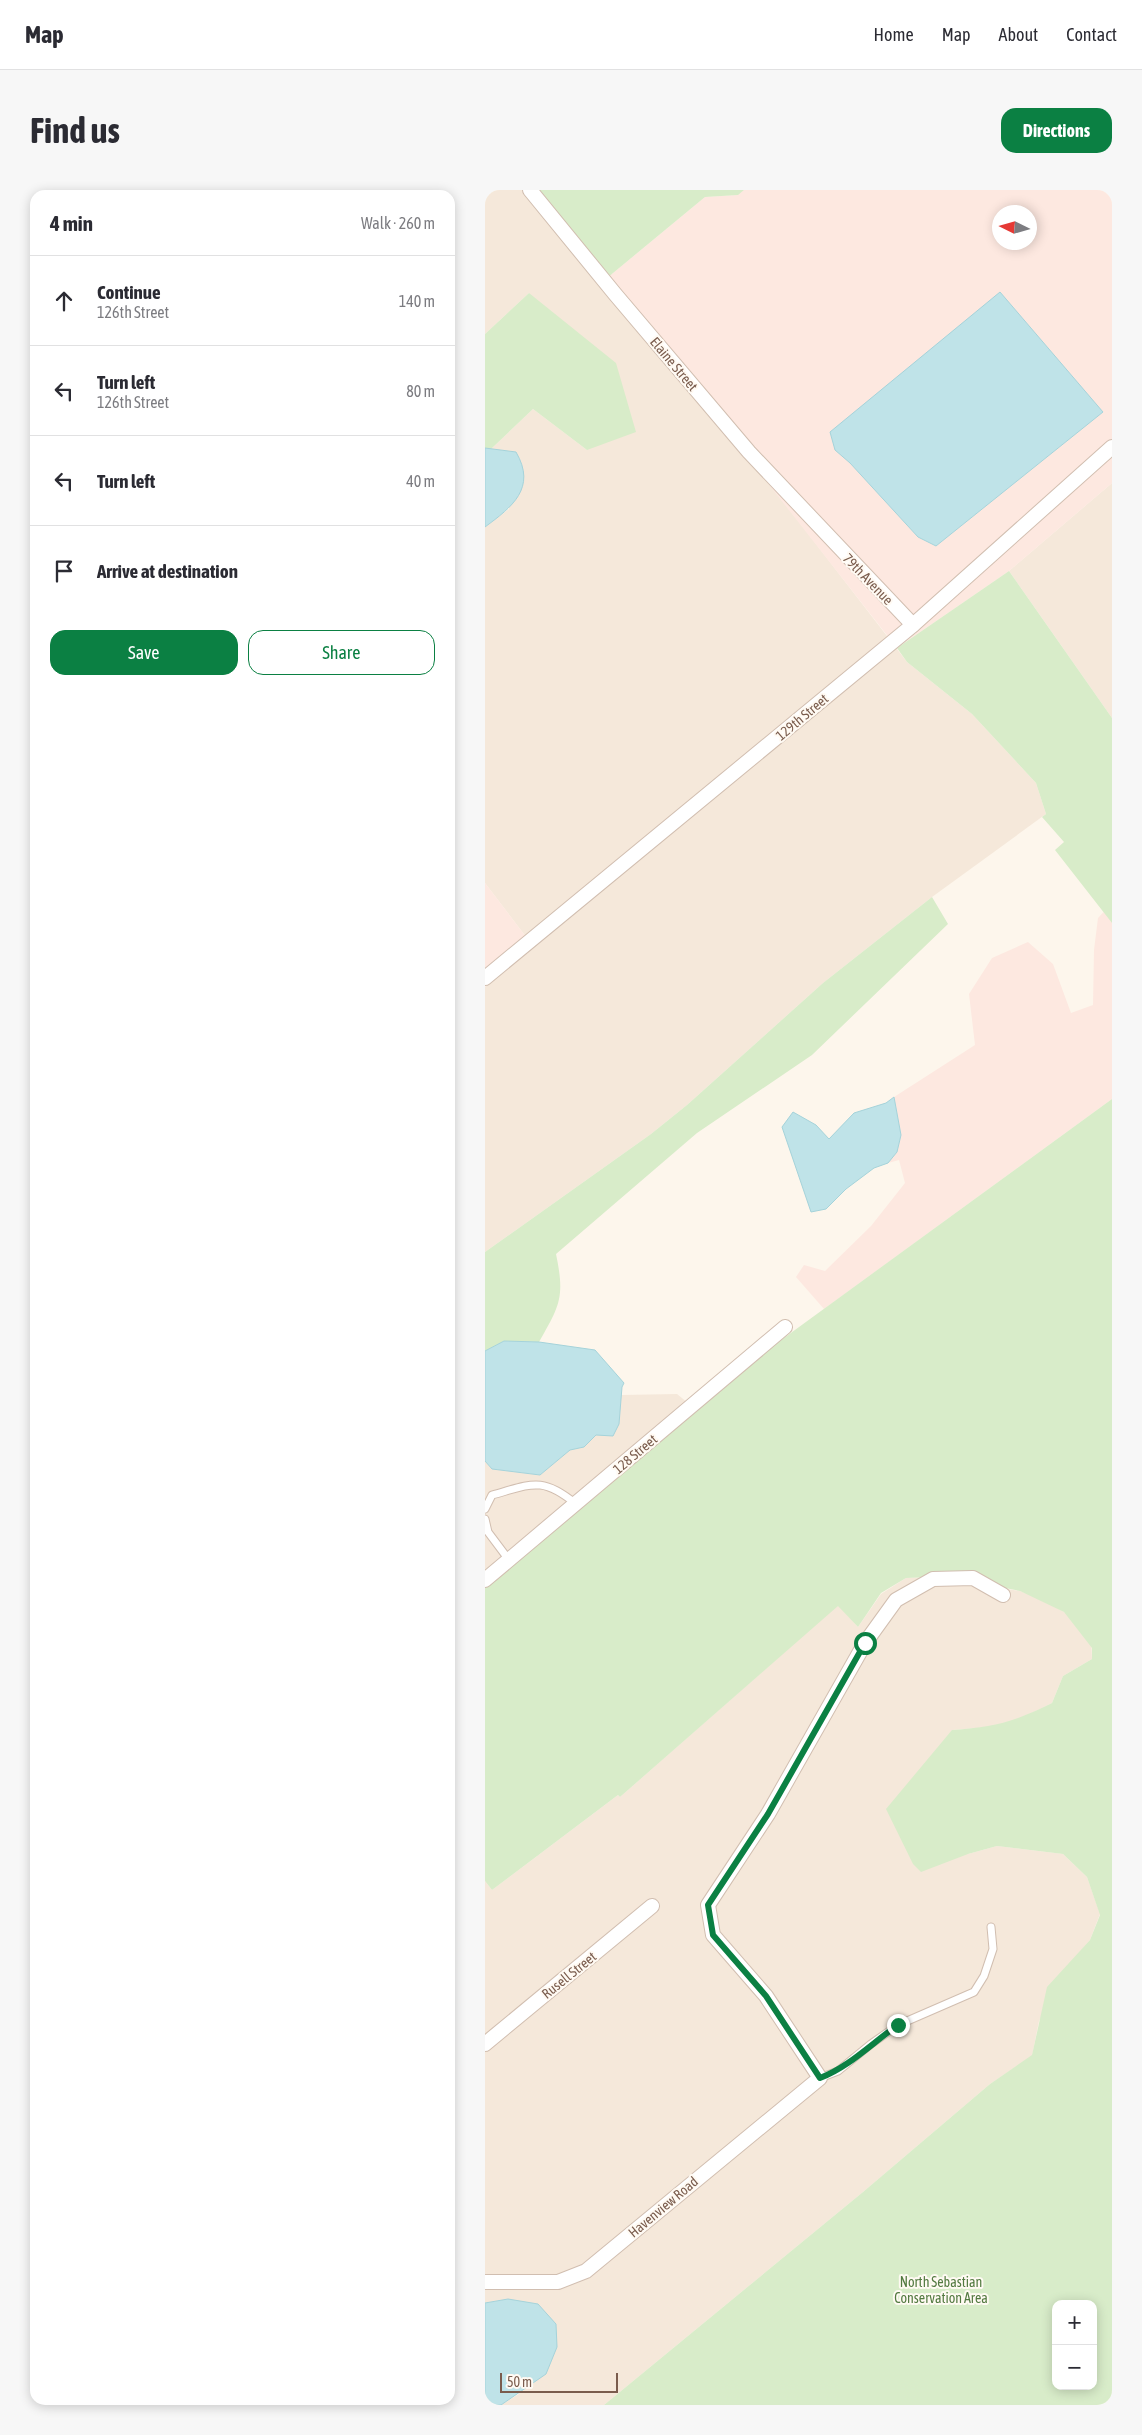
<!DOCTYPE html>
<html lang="en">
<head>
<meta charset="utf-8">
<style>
  :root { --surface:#fff; --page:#f7f7f7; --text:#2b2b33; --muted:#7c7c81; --line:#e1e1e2; --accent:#0b8043 }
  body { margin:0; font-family:"Asap Condensed",sans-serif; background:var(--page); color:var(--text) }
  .controls { position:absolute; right:15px; bottom:15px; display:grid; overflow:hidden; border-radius:10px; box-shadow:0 2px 12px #0003 }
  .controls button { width:45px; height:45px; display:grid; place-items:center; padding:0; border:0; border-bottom:1px solid var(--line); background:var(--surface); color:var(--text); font:25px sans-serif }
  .compass { position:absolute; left:507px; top:15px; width:45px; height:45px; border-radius:50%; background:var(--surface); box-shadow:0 2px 12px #0003; rotate:275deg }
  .scale { position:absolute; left:15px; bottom:12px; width:118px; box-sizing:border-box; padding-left:5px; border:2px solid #7a5c4d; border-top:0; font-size:14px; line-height:18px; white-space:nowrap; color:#7a5c4d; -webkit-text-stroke:4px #fffaf3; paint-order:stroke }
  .stop { position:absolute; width:15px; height:15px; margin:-11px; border:4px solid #0b8043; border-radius:50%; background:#fff }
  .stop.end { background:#0b8043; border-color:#fff; box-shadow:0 1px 5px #0008 }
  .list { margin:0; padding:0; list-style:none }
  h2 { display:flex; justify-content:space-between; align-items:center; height:65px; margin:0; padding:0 20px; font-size:21px }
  h2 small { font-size:16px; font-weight:400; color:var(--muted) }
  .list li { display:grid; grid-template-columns:32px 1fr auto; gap:15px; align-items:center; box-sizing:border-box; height:90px; padding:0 20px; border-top:1px solid var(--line) }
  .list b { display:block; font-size:19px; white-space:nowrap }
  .list p { margin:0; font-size:16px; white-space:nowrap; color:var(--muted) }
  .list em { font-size:16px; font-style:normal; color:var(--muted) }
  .actions { display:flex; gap:10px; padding:15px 20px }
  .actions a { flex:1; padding:11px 0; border:1px solid var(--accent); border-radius:15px; text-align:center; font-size:18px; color:var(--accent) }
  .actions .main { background:var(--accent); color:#fff }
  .icon { flex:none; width:28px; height:28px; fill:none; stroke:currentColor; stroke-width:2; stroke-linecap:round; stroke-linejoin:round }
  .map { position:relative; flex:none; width:627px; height:2215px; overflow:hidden; border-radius:15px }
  header { display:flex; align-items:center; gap:30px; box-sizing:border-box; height:70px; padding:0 25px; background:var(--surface); border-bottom:1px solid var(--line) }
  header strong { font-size:24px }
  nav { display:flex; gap:28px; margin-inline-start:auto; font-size:18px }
  .intro { display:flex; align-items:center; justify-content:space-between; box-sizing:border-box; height:120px; padding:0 30px }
  h1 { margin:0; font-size:35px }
  .button { padding:12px 22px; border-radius:15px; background:var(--accent); color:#fff; font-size:18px; font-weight:700 }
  main { display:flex; gap:30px; padding:0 30px }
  aside { flex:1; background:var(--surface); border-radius:15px; box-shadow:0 2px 12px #0003 }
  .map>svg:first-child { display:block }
  .residential { fill:#f5e8da }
  .commercial { fill:#fde8e0; fill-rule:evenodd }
  .green { fill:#d8ecc9; fill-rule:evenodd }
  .water { fill:#bfe3e8; stroke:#a5d3da }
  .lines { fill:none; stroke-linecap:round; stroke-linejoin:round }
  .lane-casing { stroke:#d1beb0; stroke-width:9 }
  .street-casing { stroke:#d1beb0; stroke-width:16 }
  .lane { stroke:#fff; stroke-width:7 }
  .street { stroke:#fff; stroke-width:14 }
  .route { stroke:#0b8043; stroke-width:6 }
  .labels { text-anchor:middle; stroke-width:4; stroke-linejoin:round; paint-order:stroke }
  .street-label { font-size:14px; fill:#7a5c4d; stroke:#fffaf3 }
  .park-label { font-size:14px; fill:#537a41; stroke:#fffaf3 }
</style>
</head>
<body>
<header>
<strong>Map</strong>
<nav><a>Home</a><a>Map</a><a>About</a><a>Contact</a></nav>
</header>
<div class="intro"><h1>Find us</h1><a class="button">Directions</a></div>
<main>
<aside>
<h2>4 min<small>Walk · 260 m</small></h2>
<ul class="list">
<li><svg class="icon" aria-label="ahead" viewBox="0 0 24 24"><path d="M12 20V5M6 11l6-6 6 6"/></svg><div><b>Continue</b><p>126th Street</p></div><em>140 m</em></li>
<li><svg class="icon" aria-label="left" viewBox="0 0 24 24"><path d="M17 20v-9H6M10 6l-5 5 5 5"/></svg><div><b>Turn left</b><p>126th Street</p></div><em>80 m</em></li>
<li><svg class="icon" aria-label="left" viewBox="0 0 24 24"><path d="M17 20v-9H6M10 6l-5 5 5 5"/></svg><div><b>Turn left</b></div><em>40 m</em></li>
<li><svg class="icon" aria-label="arrive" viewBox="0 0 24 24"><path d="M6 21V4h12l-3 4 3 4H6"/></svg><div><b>Arrive at destination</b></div></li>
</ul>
<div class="actions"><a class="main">Save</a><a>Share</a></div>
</aside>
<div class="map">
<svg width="627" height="2215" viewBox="0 0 627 2215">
  <rect width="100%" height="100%" fill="#fdf6ec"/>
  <g class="residential">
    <polygon points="0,0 65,0 267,271 422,472 487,524 551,593 561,624 447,707 338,793 202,915 166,944 0,1062 0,797 45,752 0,693 0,337 24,319 31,263 6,259 48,219 102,260 44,103 0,144"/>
    <polygon points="627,293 627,528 524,381"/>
    <polygon points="192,1204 208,1217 0,1386 0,1271 7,1279 55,1285 85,1260 99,1257 111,1245 134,1234 136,1205"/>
    <polygon points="446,1387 535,1401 560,1411 584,1425 606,1441 607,1469 578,1486 567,1513 537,1528 505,1537 467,1540 483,1664 512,1656 578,1664 602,1687 615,1724 605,1750 586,1772 554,1831 547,1866 505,1894 378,2002 119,2215 16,2215 34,2204 23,2109 0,2113 0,1691 7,1700 133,1605 135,1607 353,1415 373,1437 396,1404 421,1388"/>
  </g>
  <g class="commercial">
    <path d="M259,0H627V293L524,381L412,458L122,88L220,7L252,5ZM514,22H544V52H514ZM618,222L451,356L433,347L365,273L350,260Z"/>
    <polygon points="0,693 45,752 0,797"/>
    <polygon points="627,713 627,909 339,1119 311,1087 319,1075 340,1081 386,1036 420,993 414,970 403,973 412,962 416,945 409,907 490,855 484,804 507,768 543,752 568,774 586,823 608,815 609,760 613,728"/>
  </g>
  <g class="green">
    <polygon points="52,0 259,0 253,5 220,7 122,88"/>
    <polygon points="44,103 131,173 151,242 102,260 48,219 6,259 0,258 0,144"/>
    <polygon points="524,381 627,528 627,733 570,660 579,652 557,627 561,624 551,593 487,524 422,472 412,458"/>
    <path d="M447,707L463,734L327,865L212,943L71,1064C80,1107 75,1115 54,1152L19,1151L0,1161V1062L166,944L202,915L338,793Z"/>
    <path d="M627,909V2215H119L378,2002L505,1894L547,1865L562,1797L605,1750L615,1725L602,1687L578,1664L512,1656L483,1664L436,1682L428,1674L401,1619L467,1540C509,1537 529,1532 567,1513L578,1486L607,1469V1458L579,1422L535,1401L499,1394L446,1387L421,1388L396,1403L373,1437L353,1416L135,1607L133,1605L7,1700L0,1691V1386L244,1188ZM571,2114H608V2196H571Z"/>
  </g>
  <g class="water">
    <polygon points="515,102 618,222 451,356 433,347 365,273 350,260 345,242"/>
    <path d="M0,258L31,262C52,298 27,317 0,337Z"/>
    <polygon points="409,907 416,945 412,962 403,973 389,978 361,999 341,1019 326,1022 297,937 308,922 331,935 344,949 369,923 401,913"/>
    <polygon points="19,1151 54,1152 110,1160 139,1193 137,1197 134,1234 128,1246 111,1245 99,1257 85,1260 55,1285 7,1279 0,1271 0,1161"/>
    <polygon points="23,2109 53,2114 71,2134 72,2157 61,2184 16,2215 0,2215 0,2113"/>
  </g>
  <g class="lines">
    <g class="lane-casing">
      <g id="lane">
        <path d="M0,1319L7,1305C47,1294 57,1286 91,1314"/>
        <polyline points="0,1329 3,1342 24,1370"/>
        <polyline points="335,1888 353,1881 386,1854 413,1835 489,1802 499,1786 508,1759 506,1737"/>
      </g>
    </g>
    <g class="street-casing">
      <g id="street">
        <polyline points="45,0 130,104 264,262 428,435"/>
        <polyline points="0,788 428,435 627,257"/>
        <polyline points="0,1390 300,1137"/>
        <polyline points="0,1854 167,1716"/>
        <polyline points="0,2092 73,2092 101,2081 335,1888 281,1806 228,1745 223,1715 283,1624 380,1453 411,1410 448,1389 488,1388 518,1405"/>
      </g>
    </g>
    <use href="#lane" class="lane"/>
    <use href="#street" class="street"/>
  </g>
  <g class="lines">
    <path class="route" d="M380,1453L283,1624L223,1715L228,1745L281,1806L335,1888C364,1877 387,1853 413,1835"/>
  </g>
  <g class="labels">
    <g class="street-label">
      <text transform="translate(189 174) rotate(50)" y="5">Elaine Street</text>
      <text transform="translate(383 389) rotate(46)" y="5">79th Avenue</text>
      <text transform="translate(317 527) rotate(-40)" y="5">129th Street</text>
      <text transform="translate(150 1264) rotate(-40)" y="5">128 Street</text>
      <text transform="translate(84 1785) rotate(-39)" y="5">Rusell Street</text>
      <text transform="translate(178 2017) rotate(-40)" y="5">Havenview Road</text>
    </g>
    <g class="park-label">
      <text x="456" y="2097">North Sebastian<tspan x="456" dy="16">Conservation Area</tspan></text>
    </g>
  </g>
</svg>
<div class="controls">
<button>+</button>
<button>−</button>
</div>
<svg class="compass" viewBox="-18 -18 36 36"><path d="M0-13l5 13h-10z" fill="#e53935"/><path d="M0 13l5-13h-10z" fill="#7c7c81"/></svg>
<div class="scale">50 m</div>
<div class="stop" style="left:380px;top:1453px"></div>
<div class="stop end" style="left:413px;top:1835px"></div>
</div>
</main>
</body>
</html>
